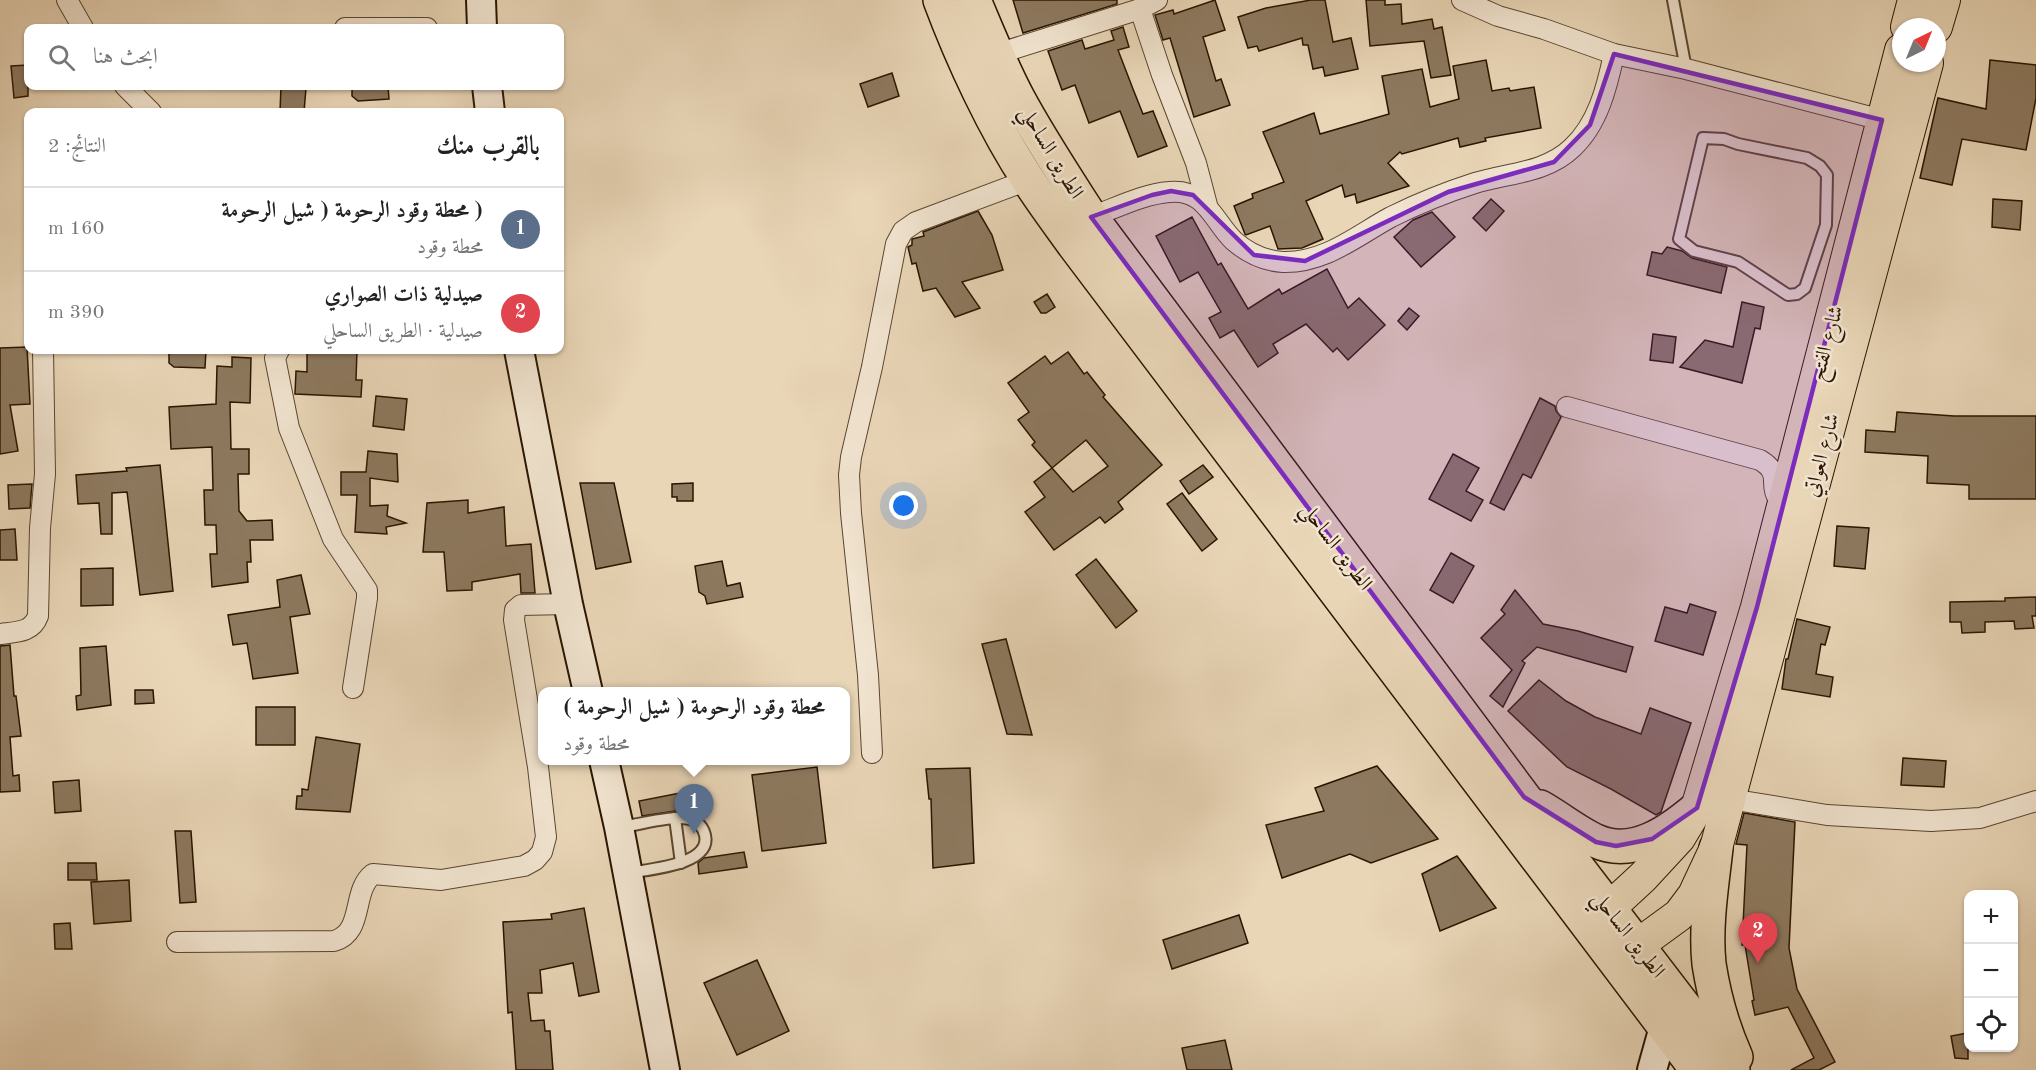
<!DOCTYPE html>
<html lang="ar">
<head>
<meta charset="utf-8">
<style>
  :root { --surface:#fff; --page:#f2f2f2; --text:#222; --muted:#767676; --line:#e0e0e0; --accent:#8f2418 }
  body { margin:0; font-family:"Old Standard TT",Amiri,serif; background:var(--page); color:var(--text); direction:rtl }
  .controls { position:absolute; right:18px; bottom:18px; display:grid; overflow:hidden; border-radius:12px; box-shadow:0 2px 4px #0004 }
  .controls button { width:54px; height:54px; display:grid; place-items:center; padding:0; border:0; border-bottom:2px solid var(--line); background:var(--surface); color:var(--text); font:30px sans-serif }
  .compass { position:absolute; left:1892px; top:18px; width:54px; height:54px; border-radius:50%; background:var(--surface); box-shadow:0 2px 4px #0004; rotate:43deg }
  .you { position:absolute; left:904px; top:506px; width:21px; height:21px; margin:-15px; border:4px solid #fff; border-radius:50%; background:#1a73e8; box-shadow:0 0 0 9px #1a73e833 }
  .badge { display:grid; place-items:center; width:39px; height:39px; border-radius:50%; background:var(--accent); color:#fff; font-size:20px; font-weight:700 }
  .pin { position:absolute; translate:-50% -50px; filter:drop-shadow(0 2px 3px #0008) }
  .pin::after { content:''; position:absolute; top:32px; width:21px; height:18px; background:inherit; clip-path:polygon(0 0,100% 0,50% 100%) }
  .popup { position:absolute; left:538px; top:687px; width:312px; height:78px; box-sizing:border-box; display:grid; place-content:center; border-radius:12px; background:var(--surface); filter:drop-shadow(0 2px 4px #0005); font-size:20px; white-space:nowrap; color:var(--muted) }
  .popup b { font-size:22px; color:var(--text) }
  .popup::after { content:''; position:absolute; left:50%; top:100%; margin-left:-12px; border:12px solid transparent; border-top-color:var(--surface) }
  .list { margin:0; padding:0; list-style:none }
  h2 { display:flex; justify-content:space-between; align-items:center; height:78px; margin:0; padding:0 24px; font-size:26px }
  h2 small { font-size:20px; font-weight:400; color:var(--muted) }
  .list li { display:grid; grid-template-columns:39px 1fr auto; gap:18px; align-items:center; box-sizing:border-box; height:84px; padding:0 24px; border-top:2px solid var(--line) }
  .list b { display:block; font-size:22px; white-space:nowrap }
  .list p { margin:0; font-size:20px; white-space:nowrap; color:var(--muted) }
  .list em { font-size:20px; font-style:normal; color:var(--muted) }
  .icon { flex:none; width:33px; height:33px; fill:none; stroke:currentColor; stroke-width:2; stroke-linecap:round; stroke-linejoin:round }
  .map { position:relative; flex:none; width:2036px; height:1070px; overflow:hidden; direction:ltr }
  .search { position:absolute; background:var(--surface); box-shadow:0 2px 4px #0004; left:24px; top:24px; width:540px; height:66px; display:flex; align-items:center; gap:15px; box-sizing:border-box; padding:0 21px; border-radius:12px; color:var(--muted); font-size:22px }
  .panel { position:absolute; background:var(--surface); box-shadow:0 2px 4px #0004; left:24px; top:108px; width:540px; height:246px; border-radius:12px; direction:rtl }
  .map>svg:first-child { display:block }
  .building { fill:#8d795f; stroke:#2a1500; stroke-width:1.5; fill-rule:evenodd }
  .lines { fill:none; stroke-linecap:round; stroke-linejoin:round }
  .lane-casing { stroke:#5a452e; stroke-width:14 }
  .street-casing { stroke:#5a452e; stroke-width:22 }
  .secondary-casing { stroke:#2a1500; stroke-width:32 }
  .primary-casing { stroke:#2a1500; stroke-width:34 }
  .highway-casing { stroke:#2a1500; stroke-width:36 }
  .lane { stroke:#f1e4d0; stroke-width:10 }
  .street { stroke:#f1e4d0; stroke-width:20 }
  .secondary { stroke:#f1e4d0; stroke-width:28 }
  .primary { stroke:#e9d6b7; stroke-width:32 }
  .highway { stroke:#e9d6b7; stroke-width:33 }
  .marked { fill:#7b2cbf; fill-opacity:0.2; stroke:#7b2cbf; stroke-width:4.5; stroke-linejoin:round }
  .labels { text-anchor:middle; stroke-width:5; stroke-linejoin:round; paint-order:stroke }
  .street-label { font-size:21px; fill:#2a1500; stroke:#f1e4d0 }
</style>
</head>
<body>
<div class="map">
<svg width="2036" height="1070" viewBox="0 0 2036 1070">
  <rect width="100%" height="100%" fill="#e9d6b7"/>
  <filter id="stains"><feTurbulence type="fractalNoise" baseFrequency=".00333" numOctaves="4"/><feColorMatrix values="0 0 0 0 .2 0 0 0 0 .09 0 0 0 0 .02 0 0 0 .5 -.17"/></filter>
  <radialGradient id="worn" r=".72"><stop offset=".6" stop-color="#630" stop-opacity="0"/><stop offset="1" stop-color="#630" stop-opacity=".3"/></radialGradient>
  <g class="building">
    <polygon points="1013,0 1117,0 1117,4 1023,33"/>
    <polygon points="1215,0 1225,30 1203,37 1216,81 1221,79 1230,105 1194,117 1170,38 1163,40 1155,15 1173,10 1174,14"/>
    <polygon points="1311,0 1325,0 1333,42 1351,38 1358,69 1325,76 1323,67 1313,69 1308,45 1303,45 1302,38 1259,51 1257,46 1248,48 1238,17 1266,8"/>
    <polygon points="1366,0 1385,0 1385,5 1401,4 1402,24 1432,19 1434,29 1442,27 1451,75 1431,78 1424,41 1370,46"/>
    <polygon points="1123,27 1129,47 1118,50 1133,89 1143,114 1153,111 1167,146 1138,157 1120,111 1089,123 1075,85 1062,90 1048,51 1082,40 1085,49 1114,40 1111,31"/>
    <polygon points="1486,60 1492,91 1509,88 1510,91 1534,87 1541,128 1485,138 1486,141 1460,147 1458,138 1402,154 1400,152 1388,163 1409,186 1357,203 1355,194 1345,197 1342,185 1306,201 1323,239 1302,248 1278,249 1270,226 1246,235 1245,234 1234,206 1253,198 1252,194 1284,182 1263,132 1314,113 1320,134 1389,114 1382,76 1422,69 1430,107 1459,99 1453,66"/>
    <polygon points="1990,60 2036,65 2036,98 2026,150 1962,139 1952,185 1920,178 1938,98 1986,109"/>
    <polygon points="28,65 28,96 14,98 11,66"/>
    <polygon points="892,73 899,96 868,107 860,84"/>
    <polygon points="281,86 306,88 304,112 280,112"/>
    <polygon points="352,86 388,86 389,99 358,101 352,96"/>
    <polygon points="1491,199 1504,211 1486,231 1473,218"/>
    <polygon points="1993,199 2022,201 2020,230 1992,227"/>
    <polygon points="978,211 992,235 1003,270 962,282 980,308 955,317 936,288 923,291 916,263 912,264 908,247 912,245 912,239 924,236 923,232"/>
    <polygon points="1432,212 1455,237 1421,267 1394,237 1413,220"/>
    <polygon points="1192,217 1218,265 1221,263 1248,309 1279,289 1282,294 1327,269 1348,308 1359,298 1385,325 1348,360 1337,348 1333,352 1306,324 1273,344 1278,353 1258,367 1234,330 1220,338 1209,318 1221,312 1198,272 1180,282 1156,236"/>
    <polygon points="1667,247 1682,251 1692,258 1727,267 1721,293 1647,275 1652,252 1662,254"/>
    <polygon points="1047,294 1055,307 1046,313 1041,313 1034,302"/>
    <polygon points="1742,302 1764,307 1760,329 1755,328 1742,383 1680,367 1705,340 1733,347"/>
    <polygon points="1409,308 1419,316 1407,330 1398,321"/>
    <polygon points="1653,334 1676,337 1673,363 1650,360"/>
    <polygon points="27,347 30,404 10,405 18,451 0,454 0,348"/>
    <polygon points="169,350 206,350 205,368 174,367 169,363"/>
    <polygon points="307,350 357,350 356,380 362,380 361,397 295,394 296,371 307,372"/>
    <path d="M1068,352L1084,374L1087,372L1105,395L1103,397L1162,465L1118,502L1123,509L1105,523L1100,517L1054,550L1025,512L1045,497L1034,482L1052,468L1032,445L1035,442L1018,420L1029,412L1008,383L1045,356L1051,364ZM1086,440L1108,466L1073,492L1052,468Z"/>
    <polygon points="232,357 251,358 250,403 230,402 231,449 249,449 249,474 238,474 239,511 247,521 272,520 273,540 250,540 251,562 247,562 248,582 212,587 210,554 217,554 216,525 205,525 204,490 213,490 212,447 171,449 169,407 216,404 217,366 232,367"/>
    <polygon points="376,396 407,399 404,430 373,426"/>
    <polygon points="1540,398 1555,406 1556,411 1561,417 1531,478 1523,474 1504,510 1490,503"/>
    <polygon points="1897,412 1954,416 2036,416 2036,499 1969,499 1969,485 1927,483 1928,456 1865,452 1866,430 1895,432"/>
    <polygon points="368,451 397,454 398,482 370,478 370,506 388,505 387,516 406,523 386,527 387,534 355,532 357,495 341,495 341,472 366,472"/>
    <polygon points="1453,454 1479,468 1466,491 1483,500 1471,521 1429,499"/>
    <polygon points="160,465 173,591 140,595 127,492 112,493 112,534 101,534 99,503 78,504 76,475 127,471 126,468"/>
    <polygon points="1203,465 1213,477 1189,494 1180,481"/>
    <polygon points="580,483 614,483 631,562 596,569"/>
    <polygon points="693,483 693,501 677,501 677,497 672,497 672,484"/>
    <polygon points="32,484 30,508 9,509 8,485"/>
    <polygon points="1182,493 1217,539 1202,551 1167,504"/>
    <polygon points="468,500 468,513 504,507 506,546 531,544 535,593 521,593 520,574 472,582 472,590 447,591 444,552 423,552 427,503"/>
    <polygon points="1837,526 1869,528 1865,569 1834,566"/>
    <polygon points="15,529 17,560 0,560 0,530"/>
    <polygon points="1451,553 1474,566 1453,603 1430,590"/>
    <polygon points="1096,559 1137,611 1116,628 1076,575"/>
    <polygon points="722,561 727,586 740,583 743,597 707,604 705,596 699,592 695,566"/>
    <polygon points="113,568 113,605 81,606 81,569"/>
    <polygon points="301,575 310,614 290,617 298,673 253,679 247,643 233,645 228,615 280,607 277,580"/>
    <polygon points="1515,590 1543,624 1578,631 1633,647 1626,672 1537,647 1522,661 1525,663 1503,707 1490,696 1512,670 1481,638 1505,614 1501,610"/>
    <polygon points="2036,597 2036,616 2032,616 2034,628 2015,629 2014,621 1985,622 1985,632 1962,633 1961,622 1950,622 1950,602 2005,601 2005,598"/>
    <polygon points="1690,604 1716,612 1703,655 1655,641 1665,607 1687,613"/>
    <polygon points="1797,619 1830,627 1825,645 1821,644 1816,674 1833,677 1830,697 1782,689 1786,659 1788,659"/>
    <polygon points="1006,639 1032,735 1007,734 982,644"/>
    <polygon points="10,645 14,696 16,696 21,736 10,737 13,776 19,775 20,791 0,792 0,646"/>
    <polygon points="106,646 111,705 77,710 76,696 81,695 80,648"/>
    <polygon points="1539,680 1566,701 1595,717 1641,734 1650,708 1691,723 1661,812 1656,815 1611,789 1567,767 1508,711"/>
    <polygon points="135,690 153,690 154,703 135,704"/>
    <rect x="256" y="707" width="39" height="38"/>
    <polygon points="316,737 360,744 350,812 296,809 297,796 302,796 302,789 308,790"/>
    <polygon points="1903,758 1946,761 1944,787 1901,785"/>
    <polygon points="1377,766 1438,839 1371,863 1350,854 1282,878 1266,825 1324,811 1315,788"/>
    <polygon points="817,767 826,843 762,851 752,775"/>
    <polygon points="970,768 974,863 933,868 931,799 929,799 926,769"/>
    <polygon points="79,780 81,811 55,813 53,782"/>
    <polygon points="701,789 705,809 692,812 675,811 642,816 639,801"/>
    <polygon points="1744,813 1795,822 1789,948 1797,989 1835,1062 1819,1070 1791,1070 1814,1058 1788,1007 1755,1015 1752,1001 1754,1000 1745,945 1742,945 1747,845 1736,844"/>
    <polygon points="175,831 191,831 196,902 180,903"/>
    <polygon points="744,852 747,867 699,874 698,863 704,858"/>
    <polygon points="1457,856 1496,908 1440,931 1422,874"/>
    <polygon points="68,863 96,863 97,880 68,880"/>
    <polygon points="129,880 131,921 94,924 91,882"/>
    <polygon points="584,908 599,992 579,996 573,963 540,970 542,993 528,993 531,1021 544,1020 545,1031 550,1031 553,1070 516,1070 512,1012 508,1013 503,922 552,919 551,914"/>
    <polygon points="1239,915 1248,943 1172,969 1163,940"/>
    <polygon points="70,923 72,949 55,949 54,924"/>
    <polygon points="757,960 789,1031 737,1055 704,983"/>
    <polygon points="1968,1033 1968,1059 1955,1058 1951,1036"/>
    <polygon points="1225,1040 1232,1070 1187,1070 1182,1048"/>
  </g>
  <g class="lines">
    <g class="lane-casing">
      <g id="lane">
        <polyline points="1673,0 1686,69"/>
        <polygon points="1703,138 1724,139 1738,144 1807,158 1820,166 1827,175 1826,225 1805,288 1797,294 1788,295 1738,262 1694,251 1679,239"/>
        <polyline points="675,818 681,863"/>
        <path d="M620,827C639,825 671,815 689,819C697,820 703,827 705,835C712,865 649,869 629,873"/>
      </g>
    </g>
    <g class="street-casing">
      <g id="street">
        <polyline points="67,0 83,28"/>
        <polyline points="1462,0 1498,16 1544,29 1614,54 1686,69 1882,120"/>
        <polyline points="1140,9 1162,75 1196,163 1207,205"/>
        <polyline points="345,28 427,28"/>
        <polyline points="997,54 1140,9 1157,0"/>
        <polyline points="125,86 151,112"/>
        <path d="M1091,217C1116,208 1143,194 1169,192C1206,188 1213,221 1234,241C1248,253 1265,261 1283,262C1325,263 1356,236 1391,217C1417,204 1447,192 1475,183C1508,173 1546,173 1572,148C1598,124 1607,87 1614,54"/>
        <polyline points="279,350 275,358 289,428 333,539 367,590 367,598 353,688"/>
        <path d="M1567,407L1760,460C1785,475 1765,485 1782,503"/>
        <path d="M0,634C15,632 32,633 38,616L40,528L45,474L43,350"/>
        <polyline points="872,753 868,675 851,513 849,475 851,457 872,367 896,244 903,231 916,222 1028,180"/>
        <polyline points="1730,799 1827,815 1931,821 1980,818 2036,801"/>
        <path d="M177,942L334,941C365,932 351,891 373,874L441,880L524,866L535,860L542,852L546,837L538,767L514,620L515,610L521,605L568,604"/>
      </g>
    </g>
    <g class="secondary-casing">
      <g id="secondary">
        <polyline points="481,0 482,28"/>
        <polyline points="487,86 490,112"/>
        <polyline points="519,350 568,604 588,692"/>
        <polyline points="604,760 619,827 665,1070"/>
        <polyline points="1652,1070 1664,1027"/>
      </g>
    </g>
    <g class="primary-casing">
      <g id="primary">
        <polyline points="1907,27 1914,0"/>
        <polyline points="1936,27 1944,0"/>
        <polyline points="1590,926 1643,877 1679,838 1697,808 1757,607 1901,50"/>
        <polyline points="1616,961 1679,915 1694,895 1716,848 1927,63"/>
      </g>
    </g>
    <g class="highway-casing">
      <g id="highway">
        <path d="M940,0C962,59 994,128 1029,181C1043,203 1059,224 1074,245L1697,1070"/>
        <path d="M974,0C988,33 1001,66 1018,98C1040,139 1066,178 1091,217L1524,797L1733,1070"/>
        <path d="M1540,807C1558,817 1578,833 1596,841C1633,858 1670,831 1697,808"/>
        <path d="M1716,848C1712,885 1705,926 1709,964C1714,996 1723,1028 1736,1057"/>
      </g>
    </g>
    <use href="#lane" class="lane"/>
    <use href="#street" class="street"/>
    <use href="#secondary" class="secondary"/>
    <use href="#primary" class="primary"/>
    <use href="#highway" class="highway"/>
  </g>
  <path class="marked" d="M1614,54L1882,120L1757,607L1697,808L1652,839L1616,846L1596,842L1524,797L1091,217L1152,195L1171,191L1193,195L1254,255L1305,261L1448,192L1554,162L1590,125Z"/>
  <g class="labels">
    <g class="street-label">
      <text transform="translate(1052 152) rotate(59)" y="7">الطريق الساحلي</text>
      <text transform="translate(1826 343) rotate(-75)" y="7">شارع الفتح</text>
      <text transform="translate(1821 455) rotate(-75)" y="7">شارع العواتي</text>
      <text transform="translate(1337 546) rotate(53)" y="7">الطريق الساحلي</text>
      <text transform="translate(1629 934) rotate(52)" y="7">الطريق الساحلي</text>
    </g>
  </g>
  <rect width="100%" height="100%" filter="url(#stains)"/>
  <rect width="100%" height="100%" fill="url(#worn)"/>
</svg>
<div class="controls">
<button>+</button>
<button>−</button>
<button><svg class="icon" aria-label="locate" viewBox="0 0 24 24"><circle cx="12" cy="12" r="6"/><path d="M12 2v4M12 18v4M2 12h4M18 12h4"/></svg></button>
</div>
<svg class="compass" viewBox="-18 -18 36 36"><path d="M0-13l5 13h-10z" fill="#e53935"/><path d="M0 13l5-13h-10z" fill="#767676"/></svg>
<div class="you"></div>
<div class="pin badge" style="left:694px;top:834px;background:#5c6f8a">1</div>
<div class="popup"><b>( محطة وقود الرحومة ( شيل الرحومة</b>محطة وقود</div>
<div class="pin badge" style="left:1758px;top:963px;background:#e0444e">2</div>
<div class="search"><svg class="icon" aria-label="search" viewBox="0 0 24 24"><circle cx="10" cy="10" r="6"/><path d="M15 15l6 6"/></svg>ابحث هنا</div>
<section class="panel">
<h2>بالقرب منك<small>النتائج: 2</small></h2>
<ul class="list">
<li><span class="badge" style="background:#5c6f8a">1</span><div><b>( محطة وقود الرحومة ( شيل الرحومة</b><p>محطة وقود</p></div><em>160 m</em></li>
<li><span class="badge" style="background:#e0444e">2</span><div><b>صيدلية ذات الصواري</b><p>صيدلية · الطريق الساحلي</p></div><em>390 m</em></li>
</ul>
</section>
</div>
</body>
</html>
